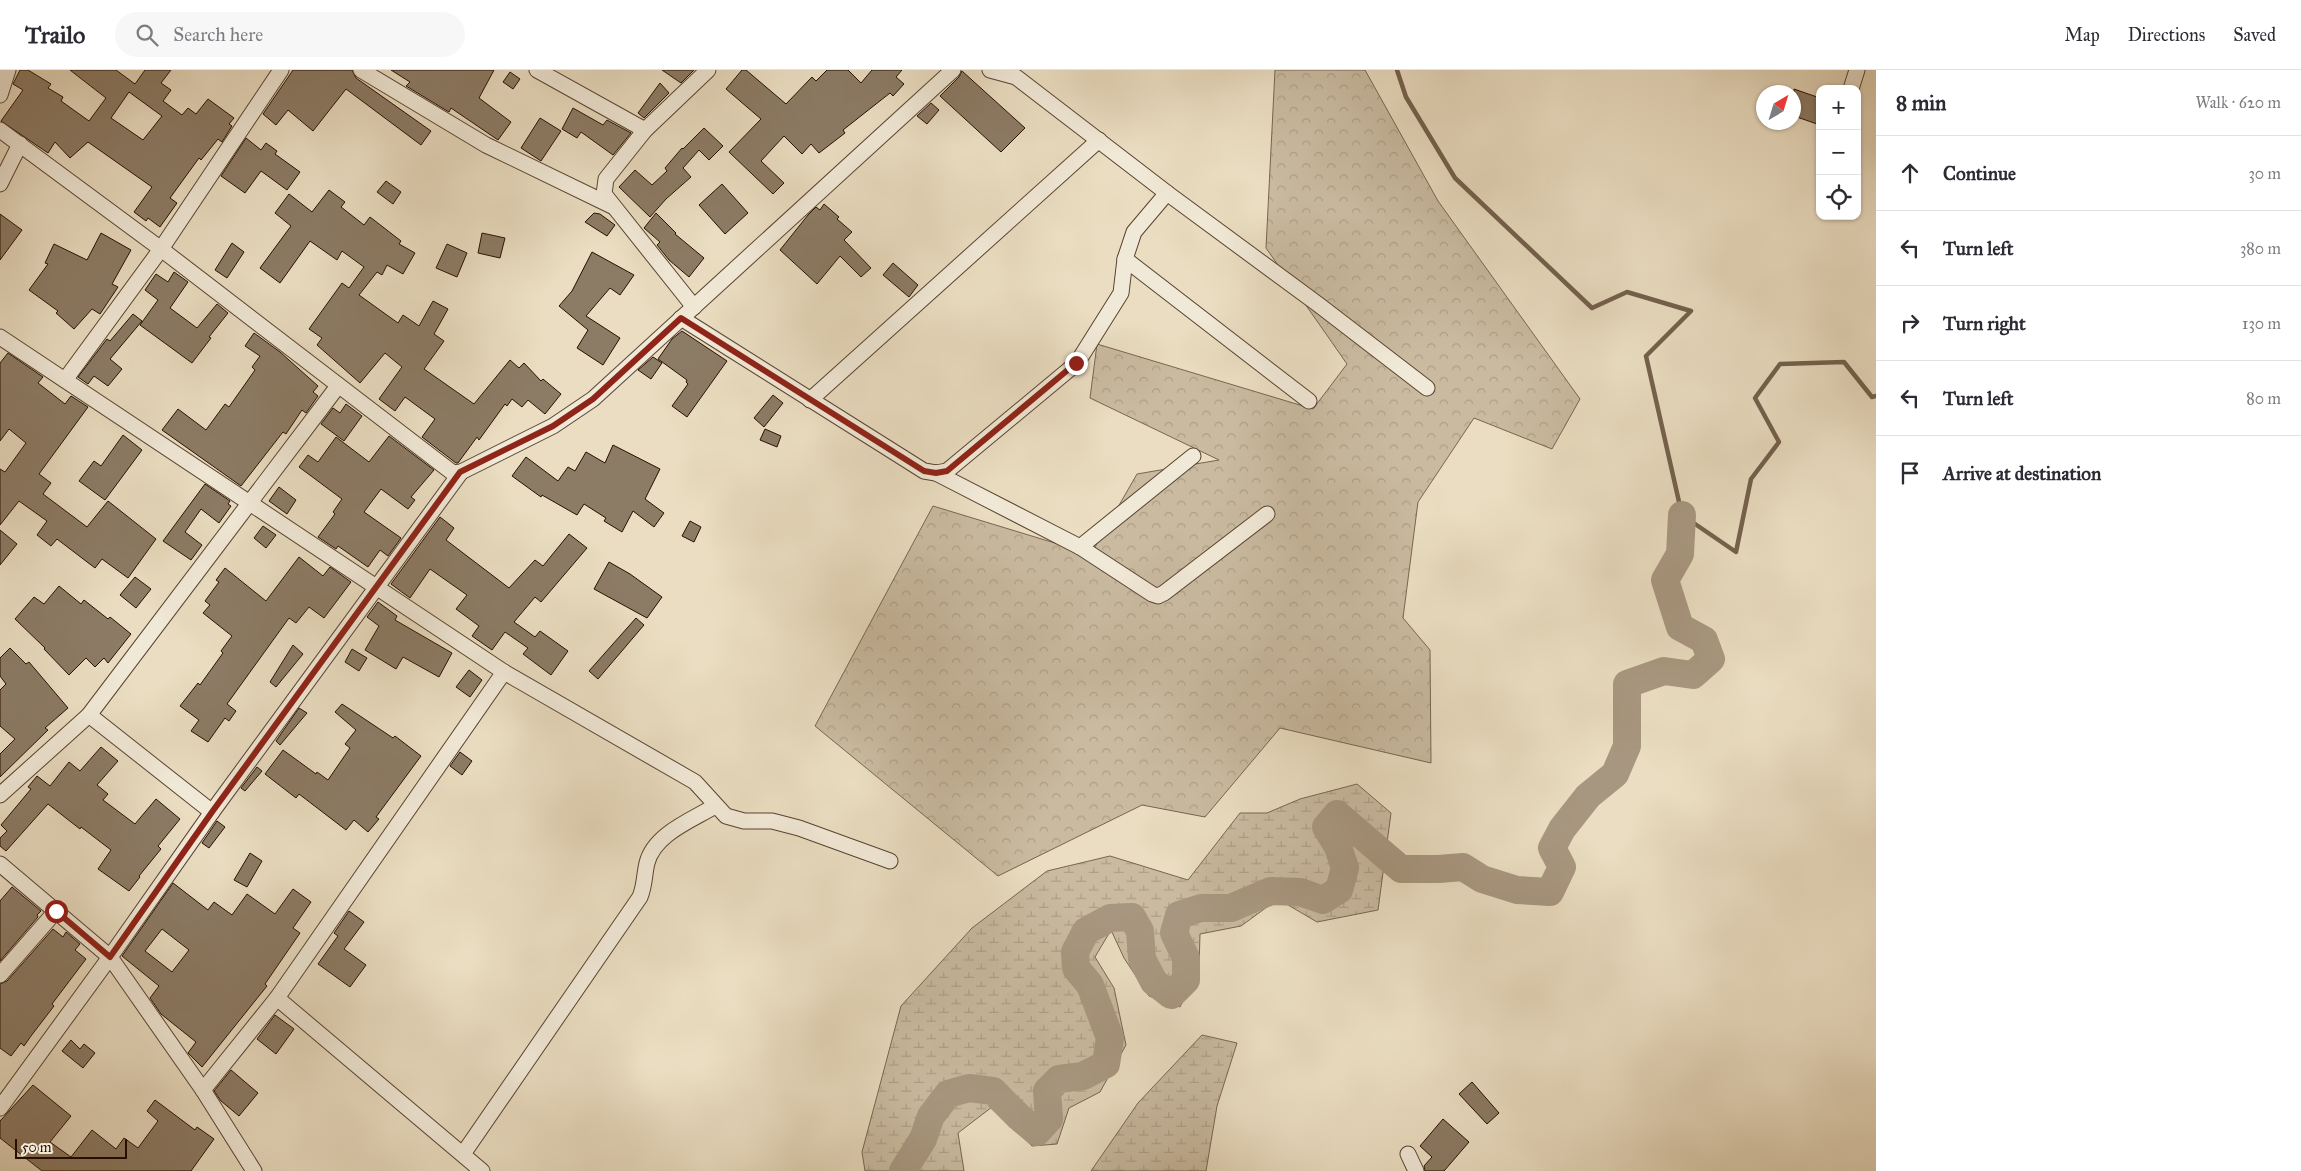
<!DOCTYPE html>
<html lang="en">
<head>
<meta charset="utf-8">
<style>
  :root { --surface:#fff; --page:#f7f7f7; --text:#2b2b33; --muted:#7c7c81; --line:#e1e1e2 }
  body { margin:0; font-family:"IM FELL Great Primer",serif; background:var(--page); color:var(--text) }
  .controls { position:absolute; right:15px; top:15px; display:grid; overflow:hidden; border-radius:10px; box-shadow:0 1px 4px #0004 }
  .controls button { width:45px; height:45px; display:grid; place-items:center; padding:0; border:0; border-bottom:1px solid var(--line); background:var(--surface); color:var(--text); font:25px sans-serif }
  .compass { position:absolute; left:1756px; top:15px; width:45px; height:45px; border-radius:50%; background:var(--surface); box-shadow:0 1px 4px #0004; rotate:38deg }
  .scale { position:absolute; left:15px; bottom:12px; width:112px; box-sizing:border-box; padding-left:5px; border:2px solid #271001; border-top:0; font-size:14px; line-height:18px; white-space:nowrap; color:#271001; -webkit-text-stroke:4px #f1e9d7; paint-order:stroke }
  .stop { position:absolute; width:15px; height:15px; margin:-11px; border:4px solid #8f2418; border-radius:50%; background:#fff }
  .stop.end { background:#8f2418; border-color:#fff; box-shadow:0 1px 5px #0008 }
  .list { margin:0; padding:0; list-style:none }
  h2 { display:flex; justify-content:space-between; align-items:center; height:65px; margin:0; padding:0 20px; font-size:21px }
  h2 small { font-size:16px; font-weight:400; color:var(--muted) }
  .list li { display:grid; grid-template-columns:32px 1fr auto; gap:15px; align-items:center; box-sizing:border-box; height:75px; padding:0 20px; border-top:1px solid var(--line) }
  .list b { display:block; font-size:19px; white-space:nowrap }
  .list em { font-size:16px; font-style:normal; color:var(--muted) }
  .icon { flex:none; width:28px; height:28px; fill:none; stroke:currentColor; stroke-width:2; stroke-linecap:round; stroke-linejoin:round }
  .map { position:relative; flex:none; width:1876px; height:1101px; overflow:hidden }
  header { display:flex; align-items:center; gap:30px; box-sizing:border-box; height:70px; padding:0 25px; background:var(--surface); border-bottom:1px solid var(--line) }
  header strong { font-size:24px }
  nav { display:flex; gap:28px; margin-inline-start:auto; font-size:18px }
  .search { width:350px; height:45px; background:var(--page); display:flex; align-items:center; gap:12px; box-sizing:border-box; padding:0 18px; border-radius:28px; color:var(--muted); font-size:19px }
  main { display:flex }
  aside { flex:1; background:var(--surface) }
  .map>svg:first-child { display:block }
  .forest { fill:url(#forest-crowns); stroke:#786550 }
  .wetland { fill:url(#wetland-marsh); stroke:#786550 }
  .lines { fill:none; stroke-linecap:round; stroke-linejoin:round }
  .stream { stroke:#74614d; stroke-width:4.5 }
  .river { stroke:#a89780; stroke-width:28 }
  .building { fill:#8c7b65; stroke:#271001; fill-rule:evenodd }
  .street-casing { stroke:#584331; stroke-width:17 }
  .street { stroke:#f1e9d7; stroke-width:15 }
  .route { stroke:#8f2418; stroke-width:6 }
</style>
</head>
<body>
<header>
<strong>Trailo</strong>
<div class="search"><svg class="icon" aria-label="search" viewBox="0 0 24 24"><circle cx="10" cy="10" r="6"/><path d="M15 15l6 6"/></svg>Search here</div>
<nav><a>Map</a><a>Directions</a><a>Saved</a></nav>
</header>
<main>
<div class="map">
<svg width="1876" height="1101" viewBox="0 0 1876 1101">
  <defs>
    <pattern id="forest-crowns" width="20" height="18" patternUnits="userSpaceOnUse" patternTransform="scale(1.25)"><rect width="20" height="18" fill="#c9baa0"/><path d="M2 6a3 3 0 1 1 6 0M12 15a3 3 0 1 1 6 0" fill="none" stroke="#ad9f88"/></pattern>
    <pattern id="wetland-marsh" width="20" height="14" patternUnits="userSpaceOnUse" patternTransform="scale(1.25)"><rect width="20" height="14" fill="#c9baa0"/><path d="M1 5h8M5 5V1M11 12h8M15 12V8" fill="none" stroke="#ad9f88"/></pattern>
  </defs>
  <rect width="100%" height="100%" fill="#eaddc1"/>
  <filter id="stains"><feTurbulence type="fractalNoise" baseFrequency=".004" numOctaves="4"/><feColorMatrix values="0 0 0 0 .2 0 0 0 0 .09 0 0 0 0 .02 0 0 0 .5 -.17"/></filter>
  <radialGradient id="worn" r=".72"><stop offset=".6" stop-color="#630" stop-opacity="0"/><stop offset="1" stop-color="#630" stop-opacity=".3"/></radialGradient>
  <polygon class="forest" points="1275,0 1365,0 1438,131 1580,329 1552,379 1474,348 1418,432 1403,548 1430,580 1431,693 1280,658 1205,747 1142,735 998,806 815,656 933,436 1091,484 1137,404 1219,390 1090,328 1097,274 1313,339 1347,294 1266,178"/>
  <g class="wetland">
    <polygon points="1357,714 1391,743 1378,840 1317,852 1278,829 1241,856 1200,864 1199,899 1180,937 1149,926 1124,888 1111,860 1095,887 1114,918 1126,975 1100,1022 1069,1038 1057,1074 1032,1076 992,1037 958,1063 964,1101 865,1101 862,1082 901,936 972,858 1047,801 1110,786 1188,810 1240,743 1267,743 1300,729"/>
    <polygon points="1202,965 1237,973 1217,1036 1206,1101 1091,1101 1138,1033"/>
  </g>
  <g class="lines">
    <polyline class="stream" points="1397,0 1406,27 1455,108 1592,238 1627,222 1691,241 1646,286 1682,445 1736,482 1751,409 1779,372 1755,328 1780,294 1844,292 1872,327 1876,326"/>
    <polyline class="river" points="903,1101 923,1069 931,1046 948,1024 969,1018 993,1021 1019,1047 1037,1062 1049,1049 1047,1021 1059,1009 1083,1006 1106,994 1110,968 1090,915 1076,898 1075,882 1086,861 1110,848 1132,847 1140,861 1142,889 1154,912 1171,925 1186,910 1186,888 1174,863 1179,845 1201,838 1231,838 1271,821 1300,822 1323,830 1339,820 1345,798 1338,777 1326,757 1337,744 1401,799 1439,799 1463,797 1482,809 1517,820 1550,822 1562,797 1552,778 1562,759 1588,726 1615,704 1627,676 1627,614 1664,601 1693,605 1711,589 1704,570 1680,557 1665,510 1680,484 1682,445"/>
  </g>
  <g class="building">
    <path d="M20,0H28L51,14L48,18L63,27L61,31L89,51L106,28L70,0H116L135,14L145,0H171L161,13L171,20L163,31L182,45L188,38L196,44L208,29L234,48L229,54L232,56L222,72L218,69L201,90L199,88L170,128L177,133L160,157L148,148L146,151L134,142L152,117L88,72L70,88L55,72L48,83L1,51L23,20L13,14ZM129,22L162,46L143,70L111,48Z"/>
    <polygon points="293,0 352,0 356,8 431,61 421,75 346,19 313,61 288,40 276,55 263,44"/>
    <polygon points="391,0 494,0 479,28 511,52 498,70 451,38 449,42 406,16 410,12"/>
    <polygon points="662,0 694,0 681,13"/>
    <polygon points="742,0 746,0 786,34 812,7 816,11 827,0 848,0 861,13 872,0 902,0 896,7 904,14 893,26 890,23 843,60 845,63 819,83 811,74 802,84 784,66 761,91 784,113 773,124 729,82 761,49 726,19"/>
    <polygon points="962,1 1025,58 1001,82 940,26 959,7"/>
    <polygon points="510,2 520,9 513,19 503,12"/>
    <polygon points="660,13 669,23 644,48 638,43"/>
    <polygon points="1794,19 1820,28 1820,55 1794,46"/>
    <polygon points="931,33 939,40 927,54 917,46"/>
    <polygon points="573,38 603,55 607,50 631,63 613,85 581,62 577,68 562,59"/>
    <polygon points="540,48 561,61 541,91 521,78"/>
    <polygon points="704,58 723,76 709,90 699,80 683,98 691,107 666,129 650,147 619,117 635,100 652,115 667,101 665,98 682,78 683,79"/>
    <polygon points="246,68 261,80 266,73 277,81 275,84 300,102 287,120 261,101 245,123 221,106"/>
    <polygon points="386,111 401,122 393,134 377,122"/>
    <polygon points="722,114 748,143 725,164 699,135"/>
    <polygon points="329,120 345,132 341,137 364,155 370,147 401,171 399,174 415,183 403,204 387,195 382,205 377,202 359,225 398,253 403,245 419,256 433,231 448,239 434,264 444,271 424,299 474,334 510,290 519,298 524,293 541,311 543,309 561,324 545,344 528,330 522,337 512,329 507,336 505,334 479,370 477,367 458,393 456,393 422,367 435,349 405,327 395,341 379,329 402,297 385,283 360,313 317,275 322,268 309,259 342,213 349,218 364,197 342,181 337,190 310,171 280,213 260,198 291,156 275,143 289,124 312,142"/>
    <polygon points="824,134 839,147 837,149 852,162 844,170 871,198 861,207 840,186 817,214 780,180 808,145 816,137 820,140"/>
    <polygon points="594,143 600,144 615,155 607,166 585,152"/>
    <polygon points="656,143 676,163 675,164 704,188 689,207 669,190 657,175 660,172 644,158"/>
    <polygon points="0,144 22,160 0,190"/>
    <polygon points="101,163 131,180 112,214 118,217 100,244 92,239 74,259 56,243 58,241 29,220 48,194 45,193 54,174 87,190"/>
    <polygon points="482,163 505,168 500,188 478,183"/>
    <polygon points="232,173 244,182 227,208 215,200"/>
    <polygon points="447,174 467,183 457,207 436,198"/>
    <polygon points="592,182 634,205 620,225 610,218 586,246 620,268 603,295 577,278 588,260 559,236 572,221"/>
    <polygon points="893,193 918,215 909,227 883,205"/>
    <polygon points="174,202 188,212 170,238 197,258 217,234 228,243 209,267 211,268 192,293 140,255 158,230 145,220 156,204 168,212"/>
    <polygon points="133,244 142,251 110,289 122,299 108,316 94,306 88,314 78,307 107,269 110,271"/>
    <polygon points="682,261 727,291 687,347 672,336 688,314 686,312 687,310 658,289 672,269"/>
    <polygon points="254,263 280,282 318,316 313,322 318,326 306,343 302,340 286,364 283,362 241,416 162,360 178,339 206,360 225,334 229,337 255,300 252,297 260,286 245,276"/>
    <polygon points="8,283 43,307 38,313 65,334 71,326 88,337 39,404 51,413 43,424 87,457 108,431 156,469 128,508 102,489 95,498 57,469 51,476 37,465 47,451 19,431 0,455 0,399 5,402 26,373 9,359 0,371 0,293"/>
    <polygon points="653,287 662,293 651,309 638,300"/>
    <polygon points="773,325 783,333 764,357 754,348"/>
    <polygon points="346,334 362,346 344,371 321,354 333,338 340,343"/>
    <polygon points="765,359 781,366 777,377 760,370"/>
    <polygon points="123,365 142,380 105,430 79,411 94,391 101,396"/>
    <polygon points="389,366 434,400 411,427 415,430 408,439 381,419 364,442 401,468 388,486 380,480 368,497 338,476 336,479 318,467 335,444 333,442 342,429 299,397 308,385 318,392 336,367 369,392"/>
    <polygon points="613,375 660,399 645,429 664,443 654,457 633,441 622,462 604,451 606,448 584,434 577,445 542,425 541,427 512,406 526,387 558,411 568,397 575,401 586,382 605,393"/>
    <polygon points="205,414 230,431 228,434 231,436 219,453 201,439 185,462 202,475 191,490 163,471"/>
    <polygon points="279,417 296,430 287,444 269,431"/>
    <polygon points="440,447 454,458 446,470 509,518 535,490 543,496 569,464 587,478 541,532 535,527 514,552 535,567 540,561 568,581 551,605 523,584 528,578 505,562 492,580 472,566 479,556 456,539 467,525 430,499 410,528 391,514"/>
    <polygon points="690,451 701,457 694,472 682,466"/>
    <polygon points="263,456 276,465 266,478 254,468"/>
    <polygon points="0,460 17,474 0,495"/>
    <polygon points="299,487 323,506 330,497 351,512 324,548 309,537 296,553 289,548 227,634 236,641 229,651 225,648 208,672 191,661 199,650 180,636 198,613 200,615 223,583 221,581 232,566 203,543 210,535 205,531 219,512 216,510 225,498 266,531"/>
    <polygon points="609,492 630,504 662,527 647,548 594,519"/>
    <polygon points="135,507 151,519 136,538 120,525"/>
    <polygon points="59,516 81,534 84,530 108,549 110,547 131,564 108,593 104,588 95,597 86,588 69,605 44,579 45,578 15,549 34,527 44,534"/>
    <polygon points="378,532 397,546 395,550 452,583 439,607 403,587 396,599 365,580 379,556 367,547"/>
    <polygon points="636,548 644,555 598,609 589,601"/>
    <polygon points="293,575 303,584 276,617 270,612"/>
    <polygon points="10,578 26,594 29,592 68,638 45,658 48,660 0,707 0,684 15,669 0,656 0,620 6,614 0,606 0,588"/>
    <polygon points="352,579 367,588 359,601 345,592"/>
    <polygon points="469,600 482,610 470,627 456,617"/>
    <polygon points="342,634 393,668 395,666 421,686 376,747 379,749 368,762 354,750 346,760 299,724 296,728 265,704 283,680 316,704 317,702 328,710 350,678 345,674 356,660 335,642"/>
    <polygon points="299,638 307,643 280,675 276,671"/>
    <polygon points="101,677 118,691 97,715 108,724 103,730 135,754 156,729 180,749 158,776 161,779 139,806 140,807 129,821 98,799 111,780 81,757 80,759 48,734 6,781 0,776 0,768 7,761 1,755 31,719 28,717 37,706 50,716 69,692 80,701"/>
    <polygon points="460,682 472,691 462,705 450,696"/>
    <polygon points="257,697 262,701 245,721 241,718"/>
    <polygon points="217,751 225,757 209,778 202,773"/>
    <polygon points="250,783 262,791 247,817 234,810"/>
    <path d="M173,813L208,840L214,832L232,845L247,824L275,844L293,819L311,832L293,858L300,863L265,914L267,916L202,997L188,983L196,972L161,944L150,928L159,916L122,886ZM162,859L189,880L172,902L145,881Z"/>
    <polygon points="12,817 41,841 37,845 38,847 0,891 0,831"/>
    <polygon points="349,841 364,852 344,879 366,895 350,917 318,894 338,866 334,863"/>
    <polygon points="53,859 63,867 66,862 80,874 75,880 86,889 52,934 54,936 31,966 24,976 21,973 11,986 0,978 0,914 7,911"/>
    <polygon points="275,945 294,959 276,984 257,969"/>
    <polygon points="71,970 80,979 84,974 95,983 83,998 62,981"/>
    <polygon points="231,1000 258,1023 239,1046 221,1031 214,1021"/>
    <polygon points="1472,1012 1499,1043 1487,1054 1459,1024"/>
    <polygon points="33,1015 71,1046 50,1072 71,1087 92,1060 116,1079 124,1068 138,1078 158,1051 147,1041 155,1030 195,1060 197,1057 214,1069 191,1101 42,1101 0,1068 0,1051"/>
    <polygon points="1443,1049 1469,1072 1444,1101 1425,1101 1424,1096 1432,1087 1420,1076"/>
  </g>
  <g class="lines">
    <g class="street-casing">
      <g id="street">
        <polyline points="361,0 486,75 612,136"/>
        <polyline points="537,0 645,60"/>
        <polyline points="1851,19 1857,0"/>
        <polyline points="0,25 8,0"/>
        <polyline points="0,60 161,179 453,403 461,402 553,356 593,329 953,0"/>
        <polyline points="0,114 20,74"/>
        <polyline points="1167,123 1319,235 1427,318"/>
        <polyline points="1125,189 1309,331"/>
        <polyline points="694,237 604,124 606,109 645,60 708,0"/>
        <polyline points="681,248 924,401 936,403 947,401 1077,293 1121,223 1125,189 1134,162 1167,123 1016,7 990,0"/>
        <polyline points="0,267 504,602 695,712 726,746 744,751 772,751 799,758 890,791"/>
        <polyline points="65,310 161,179 281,0"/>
        <polyline points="810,330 1099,70"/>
        <polyline points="936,403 1080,477 1152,524 1158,526 1164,523 1267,444"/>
        <polyline points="1080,477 1193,386"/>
        <polyline points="89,645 212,742"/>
        <polyline points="0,725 89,645 338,316"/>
        <polyline points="0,794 110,887 203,1020 254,1101"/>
        <polyline points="0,905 56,841"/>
        <polyline points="277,928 482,1101"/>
        <polyline points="203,1020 277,928 504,602"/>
        <polyline points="0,1038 110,887 212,742 461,402"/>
        <path d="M463,1084L640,827C645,815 644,805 647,793C654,764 692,750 715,736"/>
        <polyline points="1408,1084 1416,1101"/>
      </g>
    </g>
    <use href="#street" class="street"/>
  </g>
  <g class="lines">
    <polyline class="route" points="56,841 110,887 212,742 460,402 553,356 593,329 681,248 924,401 936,403 947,401 1076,293"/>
  </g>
  <rect width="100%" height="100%" filter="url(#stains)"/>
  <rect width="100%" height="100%" fill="url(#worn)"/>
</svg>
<div class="controls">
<button>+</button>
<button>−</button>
<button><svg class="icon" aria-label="locate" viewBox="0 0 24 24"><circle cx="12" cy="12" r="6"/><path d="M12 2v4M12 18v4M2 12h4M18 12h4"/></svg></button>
</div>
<svg class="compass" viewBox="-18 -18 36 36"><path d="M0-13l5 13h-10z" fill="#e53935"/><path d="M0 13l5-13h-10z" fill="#7c7c81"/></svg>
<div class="scale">50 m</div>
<div class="stop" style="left:56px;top:841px"></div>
<div class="stop end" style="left:1076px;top:293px"></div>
</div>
<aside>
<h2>8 min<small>Walk · 620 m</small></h2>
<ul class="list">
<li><svg class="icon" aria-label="ahead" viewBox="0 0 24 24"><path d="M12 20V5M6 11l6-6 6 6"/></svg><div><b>Continue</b></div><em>30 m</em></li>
<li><svg class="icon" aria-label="left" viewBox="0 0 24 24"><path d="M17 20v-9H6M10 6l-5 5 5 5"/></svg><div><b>Turn left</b></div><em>380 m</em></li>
<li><svg class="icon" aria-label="right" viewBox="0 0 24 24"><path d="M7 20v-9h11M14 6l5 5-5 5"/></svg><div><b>Turn right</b></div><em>130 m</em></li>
<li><svg class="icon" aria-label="left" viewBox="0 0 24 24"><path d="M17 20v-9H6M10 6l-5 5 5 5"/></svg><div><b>Turn left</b></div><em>80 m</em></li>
<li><svg class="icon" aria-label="arrive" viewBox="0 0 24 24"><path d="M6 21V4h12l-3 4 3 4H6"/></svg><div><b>Arrive at destination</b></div></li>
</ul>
</aside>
</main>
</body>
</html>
